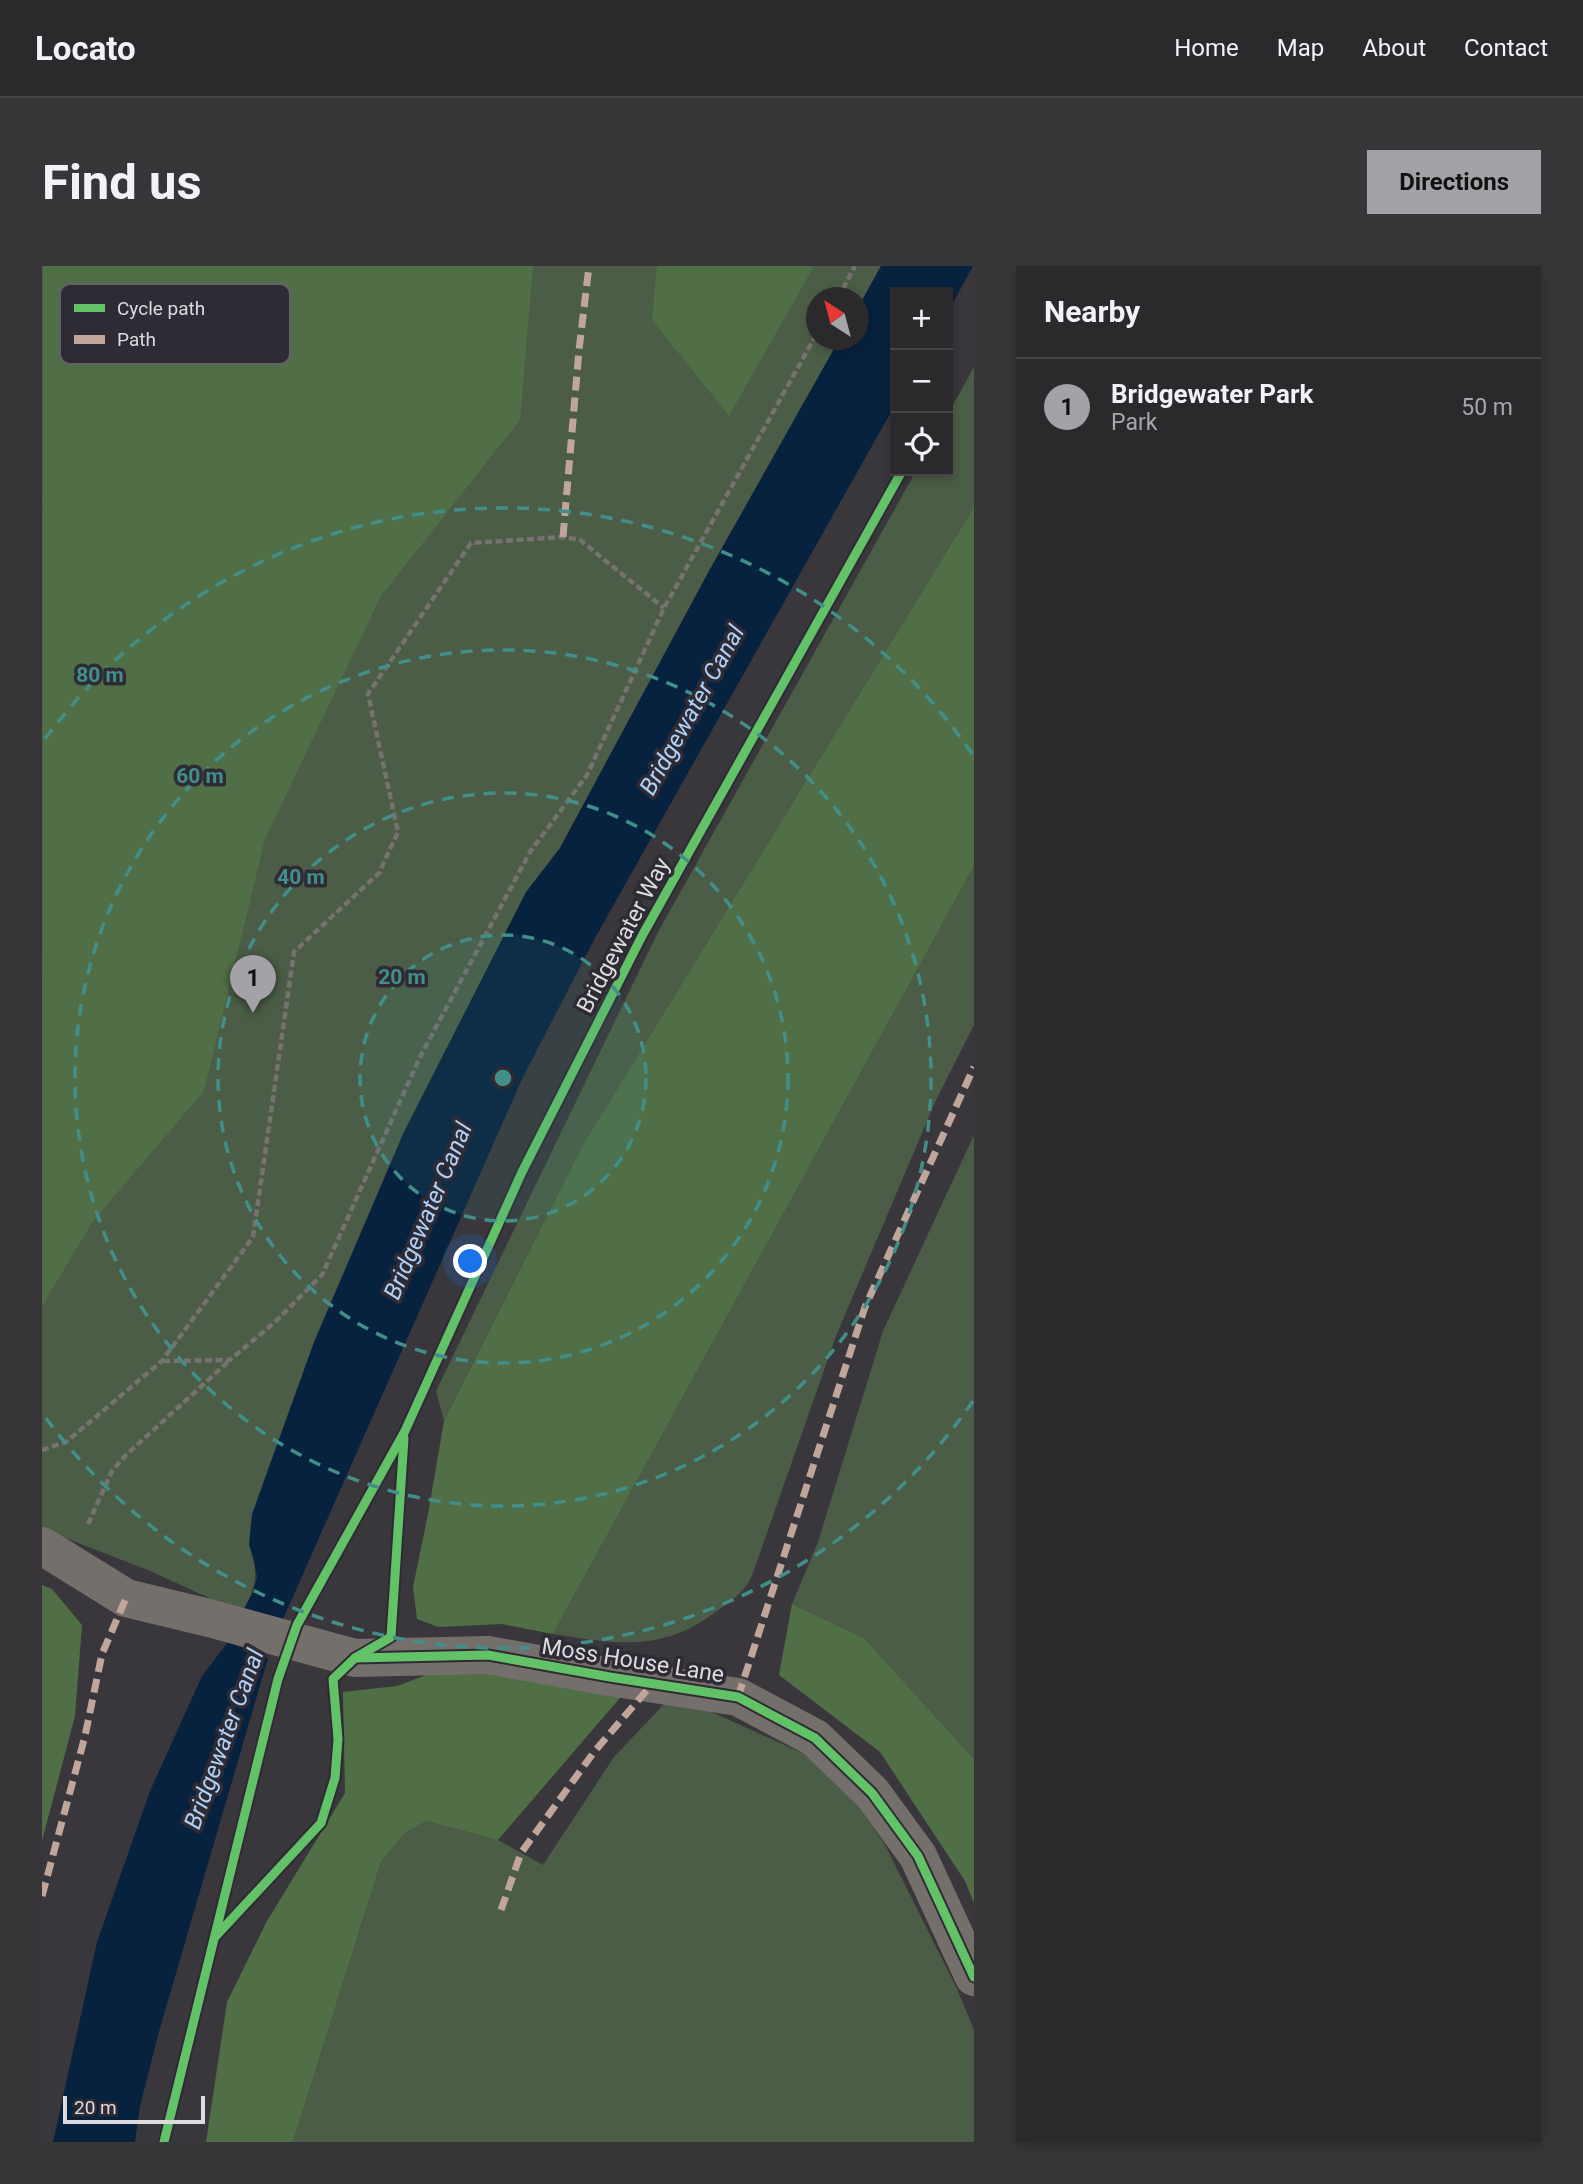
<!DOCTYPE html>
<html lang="en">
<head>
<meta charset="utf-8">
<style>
  :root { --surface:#2c292d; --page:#383539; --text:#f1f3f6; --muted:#a6a6aa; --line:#484549; --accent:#a4a1a7 }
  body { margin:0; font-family:Roboto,sans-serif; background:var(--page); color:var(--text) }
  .controls { position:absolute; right:21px; top:21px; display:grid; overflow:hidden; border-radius:0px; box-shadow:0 4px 10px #0003 }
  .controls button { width:63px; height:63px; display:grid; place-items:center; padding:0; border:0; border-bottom:2px solid var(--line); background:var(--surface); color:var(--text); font:35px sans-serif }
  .compass { position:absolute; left:764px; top:21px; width:63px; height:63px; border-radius:50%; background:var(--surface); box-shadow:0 4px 10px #0003; rotate:324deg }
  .scale { position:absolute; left:21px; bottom:18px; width:142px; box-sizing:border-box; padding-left:7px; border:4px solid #dddae0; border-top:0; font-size:19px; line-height:24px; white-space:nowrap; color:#dddae0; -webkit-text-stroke:5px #2f2b34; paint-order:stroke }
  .you { position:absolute; left:429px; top:996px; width:24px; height:24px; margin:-18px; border:5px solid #fff; border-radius:50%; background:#1a73e8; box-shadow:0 0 0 10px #1a73e833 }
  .badge { display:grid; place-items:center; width:46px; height:46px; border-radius:50%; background:var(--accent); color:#111; font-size:23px; font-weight:700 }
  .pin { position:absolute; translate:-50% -58px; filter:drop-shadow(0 2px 4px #0008) }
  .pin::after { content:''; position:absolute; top:37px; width:24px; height:21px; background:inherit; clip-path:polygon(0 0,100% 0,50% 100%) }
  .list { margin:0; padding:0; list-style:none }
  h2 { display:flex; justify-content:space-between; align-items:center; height:91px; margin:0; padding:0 28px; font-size:30px }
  h2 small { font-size:23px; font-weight:400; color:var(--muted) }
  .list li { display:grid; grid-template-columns:46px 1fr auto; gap:21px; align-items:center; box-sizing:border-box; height:98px; padding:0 28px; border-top:2px solid var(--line) }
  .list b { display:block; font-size:26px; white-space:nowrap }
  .list p { margin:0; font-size:23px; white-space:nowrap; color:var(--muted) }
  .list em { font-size:23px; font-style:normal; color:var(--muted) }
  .icon { flex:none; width:38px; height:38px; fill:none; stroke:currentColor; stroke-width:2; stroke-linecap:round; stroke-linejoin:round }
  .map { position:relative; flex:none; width:932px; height:1876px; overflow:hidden; border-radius:0px }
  header { display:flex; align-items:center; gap:42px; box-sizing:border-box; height:98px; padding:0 35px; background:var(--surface); border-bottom:2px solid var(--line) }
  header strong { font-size:33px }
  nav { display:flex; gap:38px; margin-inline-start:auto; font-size:24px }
  .intro { display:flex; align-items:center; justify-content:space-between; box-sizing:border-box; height:168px; padding:0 42px }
  h1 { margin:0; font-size:49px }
  .button { padding:18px 32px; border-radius:0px; background:var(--accent); color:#111; font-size:24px; font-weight:700 }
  main { display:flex; gap:42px; padding:0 42px }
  aside { flex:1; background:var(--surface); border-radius:0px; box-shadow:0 4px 10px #0003 }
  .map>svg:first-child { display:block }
  .green { fill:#4b5d46 }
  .forest { fill:#506f46 }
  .water { fill:#07223e }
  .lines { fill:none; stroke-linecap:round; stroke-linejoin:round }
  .path { stroke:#76726f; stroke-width:4.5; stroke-dasharray:7 3.5; stroke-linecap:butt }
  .minor { stroke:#756f6b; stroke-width:38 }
  .quiet { stroke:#c0a59a; stroke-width:7; stroke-dasharray:14 7; stroke-linecap:butt }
  .cycleway-casing { stroke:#2f2b34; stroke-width:13 }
  .cycleway { stroke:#61c268; stroke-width:9 }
  .ring { fill:none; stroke:#428f8a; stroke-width:3.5; stroke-dasharray:12 9 }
  .labels { text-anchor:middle; stroke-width:7; stroke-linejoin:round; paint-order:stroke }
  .street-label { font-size:23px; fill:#dddae0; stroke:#2f2b34 }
  .water-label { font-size:24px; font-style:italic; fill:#add1f9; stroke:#2f2b34 }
  .key { fill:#2f2b34; stroke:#636068; stroke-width:2 }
  .key-label { font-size:19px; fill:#dddae0 }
  .centre { fill:#428f8a; stroke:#2f2b34; stroke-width:3.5 }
  .ring-label { font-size:21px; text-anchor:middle; font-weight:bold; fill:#428f8a; stroke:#2f2b34; stroke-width:7; stroke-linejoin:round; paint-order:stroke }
</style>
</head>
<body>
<header>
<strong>Locato</strong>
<nav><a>Home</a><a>Map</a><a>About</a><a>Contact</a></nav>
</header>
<div class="intro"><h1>Find us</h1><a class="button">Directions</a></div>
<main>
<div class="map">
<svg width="932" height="1876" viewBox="0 0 932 1876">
  <rect width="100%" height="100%" fill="#3a373c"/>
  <g class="green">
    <path d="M0,0H839L817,40L816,32H774V74H798L667,305L518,582L484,627L361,868L207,1278C217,1309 215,1319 200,1347L106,1304L0,1263Z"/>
    <polygon points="932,101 932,241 539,882 402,1155 394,1125 616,666 874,205 906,205 906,148"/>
    <path d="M932,600V759L894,834L794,1070L711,1307C702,1328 692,1332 675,1345C620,1387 574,1378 511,1368Z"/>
    <polygon points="932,869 932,1493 822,1372 750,1338 776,1276 841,1065"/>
    <polygon points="624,1436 663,1443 771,1492 798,1514 843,1579 915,1723 932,1764 932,1876 251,1876 339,1596 362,1568 384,1555 456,1574 501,1599 572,1491"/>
  </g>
  <g class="forest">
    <polygon points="1,0 491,0 478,154 339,330 223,573 162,825 51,955 0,1040"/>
    <polygon points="615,0 772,0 687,150 610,54"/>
    <polygon points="932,241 932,600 511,1368 460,1358 396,1361 375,1353 371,1321 386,1248 402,1155 539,882"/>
    <polygon points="0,1319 10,1323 40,1359 33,1450 0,1575"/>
    <polygon points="750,1338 822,1372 932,1493 932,1637 923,1615 838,1486 737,1409"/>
    <polygon points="441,1399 583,1426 456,1574 384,1555 362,1568 339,1596 251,1876 164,1876 185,1736 225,1655 303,1527 301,1426 355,1420 395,1405"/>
  </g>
  <g class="water">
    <polygon points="839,0 931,0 906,46 906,26 853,26 853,139 553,672 481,811 238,1360 200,1347 211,1326 215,1311 212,1295 207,1278 210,1248 272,1076 361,868 484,626 518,582 667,305 797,74 816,74 817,40"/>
    <polygon points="186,1376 226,1392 116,1769 98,1840 93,1876 11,1876 55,1676 108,1525 160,1410"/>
  </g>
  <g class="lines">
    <g class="path">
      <polyline points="796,32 813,0"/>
      <polyline points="121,1095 188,1094 233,1056 280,1009 378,791 488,586 545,509 622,342 774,69"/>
      <polyline points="0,1184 24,1176 120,1095 211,971 252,686 337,607 356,566 326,428 429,277 521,271 538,274 622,342"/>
      <polyline points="46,1258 70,1205 84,1189 187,1095"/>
    </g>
    <polyline class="minor" points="0,1280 84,1332 167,1352 313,1392 446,1389 568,1411 696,1431 773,1472 830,1527 876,1590 932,1711"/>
    <g class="quiet">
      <polyline points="521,271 537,84 547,0"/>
      <polyline points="696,1431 823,1041 932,801"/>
      <polyline points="0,1630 43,1470 60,1388 84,1332"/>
      <polyline points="459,1644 479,1587 552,1486 611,1417"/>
    </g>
    <g class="cycleway-casing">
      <g id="cycleway">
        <polyline points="313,1392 446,1389 568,1411 696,1431 773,1472 830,1527 876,1590 932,1711"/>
        <polyline points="173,1671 279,1557 293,1512 296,1473 291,1413 313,1392 349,1371 362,1172"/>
        <polyline points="122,1876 236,1413 255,1359 363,1165 480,906 600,670 860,205"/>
      </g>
    </g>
    <use href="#cycleway" class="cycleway"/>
  </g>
  <circle cx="461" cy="812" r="143" fill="#428f8a" fill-opacity=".12"/>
  <g class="ring">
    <circle cx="461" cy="812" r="143"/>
    <circle cx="461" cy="812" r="285"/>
    <circle cx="461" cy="812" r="428"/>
    <path d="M931 1135A570 570 0 0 1 3 1151M3 473A570 570 0 0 1 931 489"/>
  </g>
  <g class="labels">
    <g class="street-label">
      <text transform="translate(581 669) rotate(-62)" y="8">Bridgewater Way</text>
      <text transform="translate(591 1394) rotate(9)" y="8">Moss House Lane</text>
    </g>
    <g class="water-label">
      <text transform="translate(650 444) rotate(-61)" y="8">Bridgewater Canal</text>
      <text transform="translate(386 945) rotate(-67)" y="8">Bridgewater Canal</text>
      <text transform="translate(182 1473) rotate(-70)" y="8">Bridgewater Canal</text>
    </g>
  </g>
  <rect x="18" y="18" width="230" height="80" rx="10" class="key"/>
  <rect x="32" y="38" width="31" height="8" fill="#61c268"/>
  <rect x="32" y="69" width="31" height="9" fill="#c0a59a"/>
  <g class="key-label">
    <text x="75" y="49">Cycle path</text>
    <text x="75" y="80">Path</text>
  </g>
  <circle cx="461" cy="812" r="10" class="centre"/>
  <g class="ring-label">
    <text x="58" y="416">80 m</text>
    <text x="158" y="517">60 m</text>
    <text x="259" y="618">40 m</text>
    <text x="360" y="718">20 m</text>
  </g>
</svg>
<div class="controls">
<button>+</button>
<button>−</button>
<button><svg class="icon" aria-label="locate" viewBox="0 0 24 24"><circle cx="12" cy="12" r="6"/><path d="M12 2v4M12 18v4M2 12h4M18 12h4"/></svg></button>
</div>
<svg class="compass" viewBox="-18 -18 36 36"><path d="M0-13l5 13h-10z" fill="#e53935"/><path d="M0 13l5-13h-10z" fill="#a6a6aa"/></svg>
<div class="scale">20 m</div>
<div class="you"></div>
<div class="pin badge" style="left:211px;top:747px">1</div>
</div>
<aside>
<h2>Nearby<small></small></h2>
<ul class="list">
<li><span class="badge">1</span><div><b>Bridgewater Park</b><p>Park</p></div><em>50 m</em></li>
</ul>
</aside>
</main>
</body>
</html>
